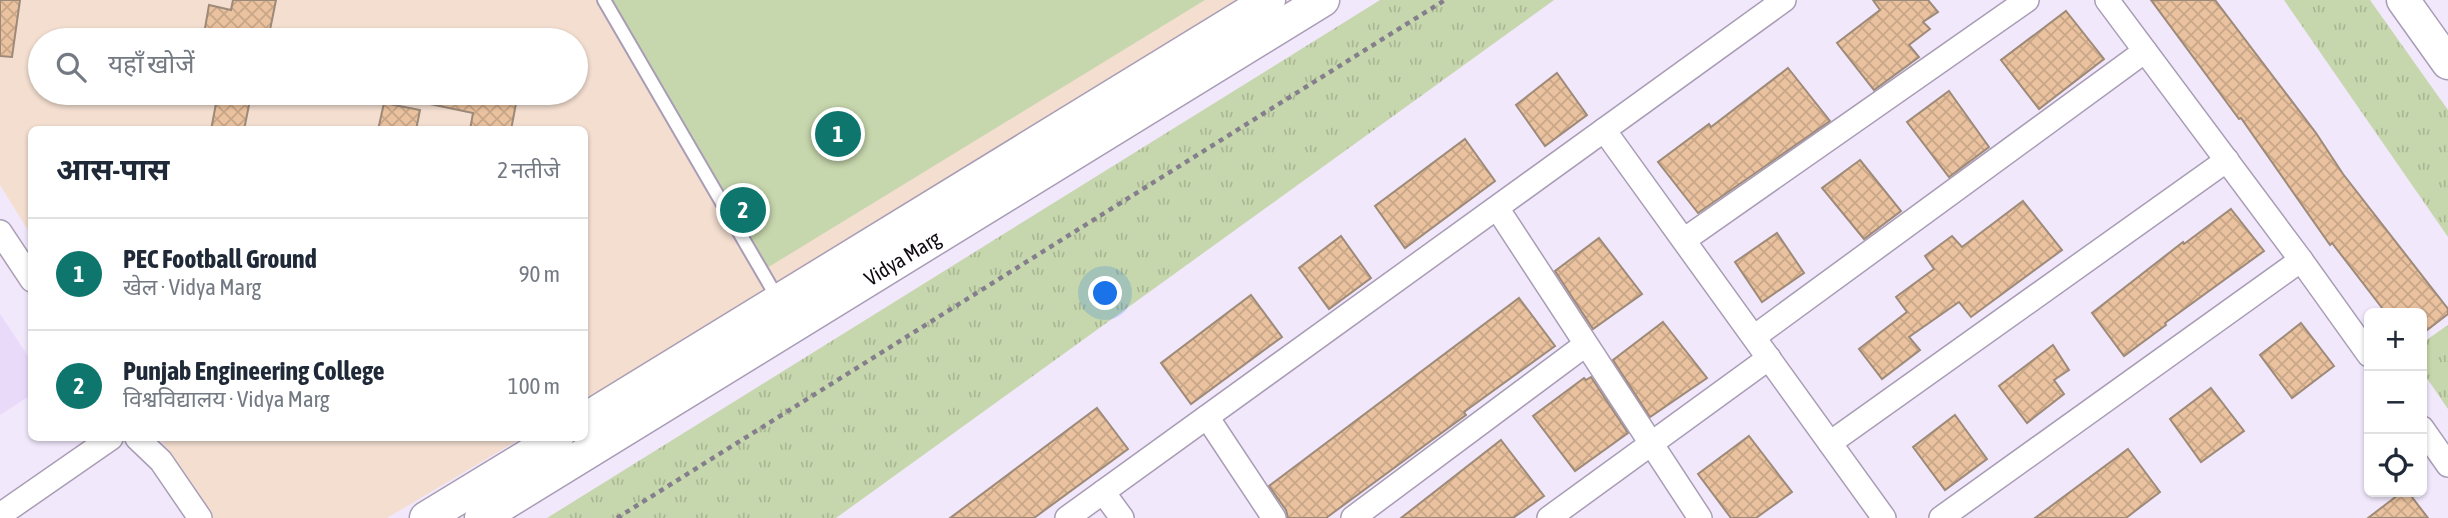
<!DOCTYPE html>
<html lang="hi">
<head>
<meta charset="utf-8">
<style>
  :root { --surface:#fff; --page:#f2f2f3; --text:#1f2937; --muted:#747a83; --line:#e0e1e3; --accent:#0f766e }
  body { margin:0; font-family:"Asap Condensed","Noto Sans Devanagari",sans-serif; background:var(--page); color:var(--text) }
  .controls { position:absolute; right:21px; bottom:21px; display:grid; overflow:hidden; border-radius:10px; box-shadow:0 2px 5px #0004 }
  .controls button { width:63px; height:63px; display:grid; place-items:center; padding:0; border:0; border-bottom:2px solid var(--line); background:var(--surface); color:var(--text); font:35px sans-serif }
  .you { position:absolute; left:1106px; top:294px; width:24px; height:24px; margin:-18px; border:5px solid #fff; border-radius:50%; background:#1a73e8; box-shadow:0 0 0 10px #1a73e833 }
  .badge { display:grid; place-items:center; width:46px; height:46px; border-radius:50%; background:var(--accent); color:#fff; font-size:23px; font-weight:700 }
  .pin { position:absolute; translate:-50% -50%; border:4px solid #fff; box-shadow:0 2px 7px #0006 }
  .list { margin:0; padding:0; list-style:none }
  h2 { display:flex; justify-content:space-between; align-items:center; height:91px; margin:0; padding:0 28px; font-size:30px }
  h2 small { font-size:23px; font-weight:400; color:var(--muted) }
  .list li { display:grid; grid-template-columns:46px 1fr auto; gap:21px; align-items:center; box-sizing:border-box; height:112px; padding:0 28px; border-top:2px solid var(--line) }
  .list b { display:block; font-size:26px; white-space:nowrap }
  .list p { margin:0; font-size:23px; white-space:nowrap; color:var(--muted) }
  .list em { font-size:23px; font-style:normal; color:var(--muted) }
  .icon { flex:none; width:38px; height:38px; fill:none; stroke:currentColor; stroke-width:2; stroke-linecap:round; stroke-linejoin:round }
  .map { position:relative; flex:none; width:2448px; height:518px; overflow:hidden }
  .search { position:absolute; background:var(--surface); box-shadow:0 2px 5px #0004; left:28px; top:28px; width:560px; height:77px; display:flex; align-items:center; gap:18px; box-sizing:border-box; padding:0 24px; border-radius:38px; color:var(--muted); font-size:26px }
  .panel { position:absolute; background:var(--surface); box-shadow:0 2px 5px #0004; left:28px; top:126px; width:560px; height:315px; border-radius:10px }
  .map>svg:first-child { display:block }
  .education { fill:#f3ded0; fill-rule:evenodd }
  .built { fill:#eadafa }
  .park { fill:url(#park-tufts) }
  .pitch { fill:#c7d7ad }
  .building { fill:url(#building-cross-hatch); stroke:#9e8a78; stroke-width:2 }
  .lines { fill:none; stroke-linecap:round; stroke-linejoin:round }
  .service-casing { stroke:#a99db5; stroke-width:16 }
  .minor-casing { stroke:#a99db5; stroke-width:26 }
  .secondary-casing { stroke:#a99db5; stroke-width:35 }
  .path { stroke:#857e8d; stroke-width:4.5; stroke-dasharray:5 5; stroke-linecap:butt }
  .service { stroke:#fff; stroke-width:12 }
  .minor { stroke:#fff; stroke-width:23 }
  .secondary { stroke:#fff; stroke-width:32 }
  .labels { text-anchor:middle; stroke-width:7; stroke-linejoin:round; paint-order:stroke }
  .street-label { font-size:21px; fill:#110c14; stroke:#fff }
</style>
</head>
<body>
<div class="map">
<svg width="2448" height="518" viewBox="0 0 2448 518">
  <defs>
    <pattern id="park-tufts" width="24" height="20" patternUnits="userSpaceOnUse" patternTransform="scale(1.75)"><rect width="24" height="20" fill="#c7d7ad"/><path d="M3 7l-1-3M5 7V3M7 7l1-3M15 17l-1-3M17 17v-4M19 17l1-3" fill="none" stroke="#aab794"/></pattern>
    <pattern id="building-cross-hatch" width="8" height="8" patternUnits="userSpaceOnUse" patternTransform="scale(1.75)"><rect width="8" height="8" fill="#eac29f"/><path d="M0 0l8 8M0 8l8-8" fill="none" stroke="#c8a688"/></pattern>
  </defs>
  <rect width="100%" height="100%" fill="#f1e8fc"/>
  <g class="education">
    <path d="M0,0H1253L585,400L584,130H32L31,235L0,185ZM40,40H576V93H40Z"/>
    <polygon points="160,438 522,438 387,518 211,518"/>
  </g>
  <polygon class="built" points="0,314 32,362 31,395 0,415"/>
  <g class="park">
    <polygon points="1380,0 1554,0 836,518 547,518"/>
    <polygon points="2284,0 2370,0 2448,110 2448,237"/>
    <polygon points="2448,325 2448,409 2422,371 2422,343"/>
  </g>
  <polygon class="pitch" points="611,0 1205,0 767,268"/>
  <g class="building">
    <polygon points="0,0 20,0 12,57 0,56"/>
    <polygon points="233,0 276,0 268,40 235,40 204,34 209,5 231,10"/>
    <polygon points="1873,0 1928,0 1938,12 1923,22 1930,29 1909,45 1919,57 1874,90 1837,43 1880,10"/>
    <polygon points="2151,0 2215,0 2316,133 2343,174 2448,309 2448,314 2422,334 2422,313 2386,313 2332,243 2330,245 2241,118 2239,119"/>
    <polygon points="2066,11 2104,59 2039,109 2001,60"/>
    <polygon points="1788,68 1830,121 1698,213 1658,162 1709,124 1711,127"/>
    <polygon points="1557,73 1587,115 1545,146 1516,105"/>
    <polygon points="1949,91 1989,147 1949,177 1907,122"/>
    <polygon points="218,93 251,95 244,130 211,130"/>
    <polygon points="421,93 518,93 511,130 470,130 473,113 420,102"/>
    <polygon points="384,103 420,110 416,130 378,130"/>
    <polygon points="1465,139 1495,181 1405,248 1375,206"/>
    <polygon points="1860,160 1901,211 1864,239 1822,188"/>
    <polygon points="2023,201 2062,250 1971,317 1959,302 1909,337 1920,350 1882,379 1859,349 1907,312 1896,297 1934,269 1925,256 1952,236 1962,247"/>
    <polygon points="2231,209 2264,251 2165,323 2166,325 2124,356 2092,313 2183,242 2184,244"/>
    <polygon points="1777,233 1804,273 1762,302 1735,262"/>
    <polygon points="1341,236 1371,278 1329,309 1299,268"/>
    <polygon points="1599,238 1642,294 1593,329 1555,271"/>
    <polygon points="1251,295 1282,337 1191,404 1161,363"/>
    <polygon points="1519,298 1555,346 1464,412 1466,415 1326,518 1288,518 1286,510 1269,486"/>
    <polygon points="1663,322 1707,378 1650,417 1613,360"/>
    <polygon points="2301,323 2334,366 2292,398 2260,355"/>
    <polygon points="2053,345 2069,370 2054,380 2064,394 2027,423 1999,386"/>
    <polygon points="1591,377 1628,433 1575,471 1533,416 1584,378 1586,380"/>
    <polygon points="2211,388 2244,431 2201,462 2170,419"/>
    <polygon points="1097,408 1128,449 1034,518 950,518"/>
    <polygon points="1955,415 1987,459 1945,490 1913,447"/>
    <polygon points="1749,436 1792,492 1756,518 1731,518 1698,474"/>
    <polygon points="1501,440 1544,496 1513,518 1401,518"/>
    <polygon points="2128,449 2160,492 2126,518 2035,518"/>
    <polygon points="2402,492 2408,492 2428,518 2368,518"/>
  </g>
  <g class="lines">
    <g class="service-casing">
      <polyline id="service" points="604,0 778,299"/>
    </g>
    <g class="minor-casing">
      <g id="minor">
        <polyline points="2107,0 2301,260 2369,355"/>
        <polyline points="1604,130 1884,518"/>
        <polyline points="1497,208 1700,518"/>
        <polyline points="0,232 32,280"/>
        <polyline points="1684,240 2027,0"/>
        <polyline points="1754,337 2145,51"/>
        <polyline points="1207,417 1274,518"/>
        <polyline points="2422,428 2448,465"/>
        <polyline points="137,438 161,461 200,518"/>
        <polyline points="1830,443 2227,160"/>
        <polyline points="1103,492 1122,518"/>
        <polyline points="0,515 111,438"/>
        <polyline points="1067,518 1784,0"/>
        <polyline points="1353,518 1585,345"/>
        <polyline points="1549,518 1769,358"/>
        <polyline points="1941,518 2301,260"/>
      </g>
    </g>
    <g class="secondary-casing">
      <g id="secondary">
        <polyline points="2403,0 2448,63"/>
        <polyline points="584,420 1269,0"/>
        <polyline points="426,518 557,438"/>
        <path id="s1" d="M481,518L1323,0"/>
      </g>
    </g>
    <polyline class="path" points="617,518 1445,0"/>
    <use href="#service" class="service"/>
    <use href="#minor" class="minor"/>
    <use href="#secondary" class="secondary"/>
  </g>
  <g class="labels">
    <g class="street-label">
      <text dy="7" stroke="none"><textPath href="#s1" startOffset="495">Vidya Marg</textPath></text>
    </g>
  </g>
</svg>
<div class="controls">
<button>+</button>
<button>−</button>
<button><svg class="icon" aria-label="locate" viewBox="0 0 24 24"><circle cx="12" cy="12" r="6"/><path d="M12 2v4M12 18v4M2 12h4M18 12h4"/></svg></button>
</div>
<div class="you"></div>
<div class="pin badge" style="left:838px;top:134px">1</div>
<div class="pin badge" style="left:743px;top:210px">2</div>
<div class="search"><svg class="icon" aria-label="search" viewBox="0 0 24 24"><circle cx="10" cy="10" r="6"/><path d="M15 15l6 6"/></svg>यहाँ खोजें</div>
<section class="panel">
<h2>आस-पास<small>2 नतीजे</small></h2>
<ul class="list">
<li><span class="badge">1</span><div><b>PEC Football Ground</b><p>खेल · Vidya Marg</p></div><em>90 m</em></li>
<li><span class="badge">2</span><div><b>Punjab Engineering College</b><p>विश्वविद्यालय · Vidya Marg</p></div><em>100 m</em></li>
</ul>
</section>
</div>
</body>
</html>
